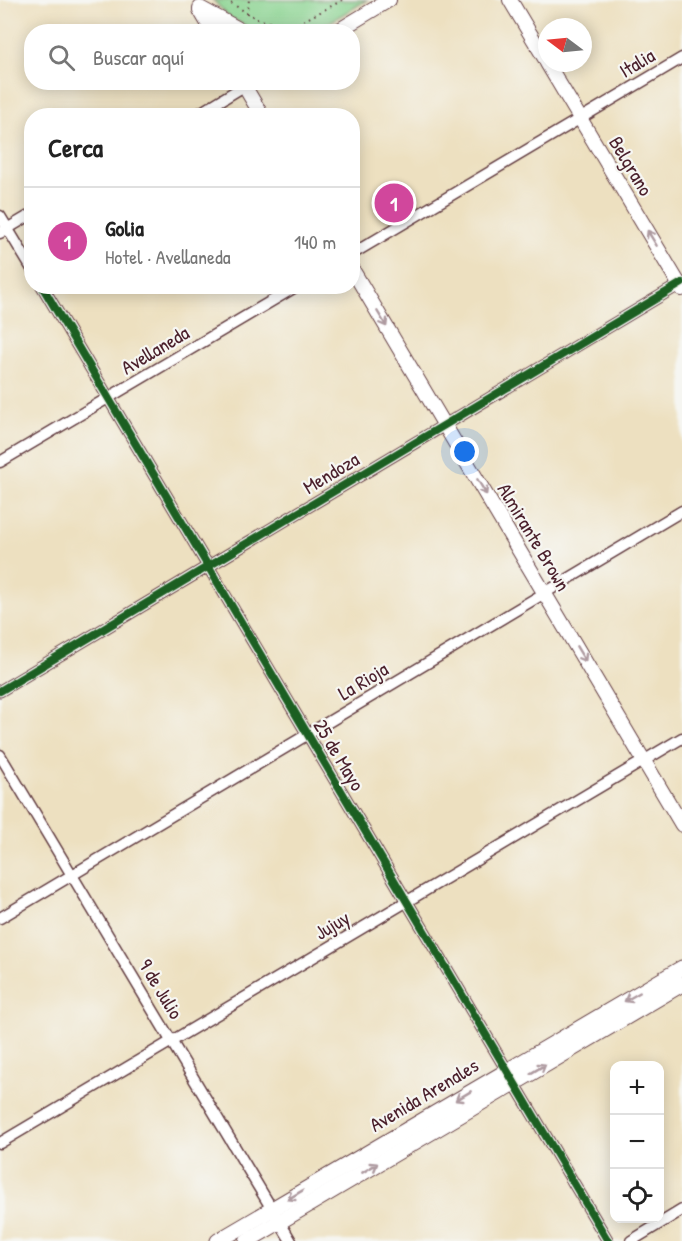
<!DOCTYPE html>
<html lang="es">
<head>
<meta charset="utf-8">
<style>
  :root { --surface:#fff; --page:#f2f2f2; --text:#222; --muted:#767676; --line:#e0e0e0; --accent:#ea580c }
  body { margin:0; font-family:"Patrick Hand",sans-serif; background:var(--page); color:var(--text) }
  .controls { position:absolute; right:18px; bottom:18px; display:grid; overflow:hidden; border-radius:12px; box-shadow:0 3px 15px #0003 }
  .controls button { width:54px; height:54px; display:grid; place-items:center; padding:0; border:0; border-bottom:2px solid var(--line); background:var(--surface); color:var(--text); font:30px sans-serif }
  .compass { position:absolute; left:538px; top:18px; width:54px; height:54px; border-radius:50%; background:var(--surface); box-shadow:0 3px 15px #0003; rotate:286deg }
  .you { position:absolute; left:465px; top:452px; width:21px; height:21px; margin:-15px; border:4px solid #fff; border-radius:50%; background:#1a73e8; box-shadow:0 0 0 9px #1a73e833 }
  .badge { display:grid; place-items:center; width:39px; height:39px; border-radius:50%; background:var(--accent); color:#fff; font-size:20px; font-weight:700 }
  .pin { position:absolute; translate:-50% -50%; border:3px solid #fff; box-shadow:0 2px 6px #0006 }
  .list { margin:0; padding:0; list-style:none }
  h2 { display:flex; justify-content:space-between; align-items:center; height:78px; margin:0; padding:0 24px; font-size:26px }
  h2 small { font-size:20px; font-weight:400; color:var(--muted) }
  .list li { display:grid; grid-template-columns:39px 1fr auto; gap:18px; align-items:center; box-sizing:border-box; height:108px; padding:0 24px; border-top:2px solid var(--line) }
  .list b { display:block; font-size:22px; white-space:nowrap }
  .list p { margin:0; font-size:20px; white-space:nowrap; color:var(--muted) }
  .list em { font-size:20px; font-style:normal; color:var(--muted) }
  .icon { flex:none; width:33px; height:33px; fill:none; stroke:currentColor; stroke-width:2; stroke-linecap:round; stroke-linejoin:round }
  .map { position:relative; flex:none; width:682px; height:1241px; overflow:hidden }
  .search { position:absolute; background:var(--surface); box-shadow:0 3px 15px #0003; left:24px; top:24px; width:336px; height:66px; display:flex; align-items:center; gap:15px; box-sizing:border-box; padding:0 21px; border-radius:24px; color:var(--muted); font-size:22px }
  .panel { position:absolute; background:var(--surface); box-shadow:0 3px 15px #0003; left:24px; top:108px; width:336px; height:186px; border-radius:24px }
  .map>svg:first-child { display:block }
  .green { fill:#89d390; stroke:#6a795e; stroke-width:1.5 }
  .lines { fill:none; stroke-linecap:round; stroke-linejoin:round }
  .minor-casing { stroke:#623c41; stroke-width:13 }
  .tertiary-casing { stroke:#623c41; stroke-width:16 }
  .secondary-casing { stroke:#623c41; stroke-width:17 }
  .path { stroke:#623c41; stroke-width:2; stroke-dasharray:1.5 4.5; stroke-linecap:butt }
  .minor { stroke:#fff; stroke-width:10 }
  .tertiary { stroke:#fff; stroke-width:14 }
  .secondary { stroke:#fff; stroke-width:15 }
  .cycleway-casing { stroke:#f6f6f2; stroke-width:11 }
  .cycleway { stroke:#1b5e20; stroke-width:8 }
  .oneway { stroke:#ae9aa0 }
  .labels { text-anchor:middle; stroke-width:4.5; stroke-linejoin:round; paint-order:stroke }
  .street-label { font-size:20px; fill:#4a1f2b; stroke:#f6f6f2 }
</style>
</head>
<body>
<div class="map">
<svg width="682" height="1241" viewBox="0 0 682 1241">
  <rect width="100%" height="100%" fill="#f6f6f2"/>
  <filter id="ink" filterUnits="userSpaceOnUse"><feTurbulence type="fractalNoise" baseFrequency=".0167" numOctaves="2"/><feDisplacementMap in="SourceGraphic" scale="12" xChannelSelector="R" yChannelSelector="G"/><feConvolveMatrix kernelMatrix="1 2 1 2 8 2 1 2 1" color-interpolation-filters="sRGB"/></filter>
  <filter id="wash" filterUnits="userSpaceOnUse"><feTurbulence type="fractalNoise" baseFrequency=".008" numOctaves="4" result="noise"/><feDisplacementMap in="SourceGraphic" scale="24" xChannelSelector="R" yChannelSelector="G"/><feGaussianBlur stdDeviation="1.35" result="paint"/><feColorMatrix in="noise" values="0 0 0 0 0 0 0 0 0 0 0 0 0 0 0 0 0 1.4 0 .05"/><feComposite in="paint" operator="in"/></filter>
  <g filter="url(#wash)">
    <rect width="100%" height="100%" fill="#ede0c0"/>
    <polygon class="green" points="213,0 367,0 332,21 308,32 257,31 230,18"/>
  </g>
  <g filter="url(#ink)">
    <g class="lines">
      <g class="minor-casing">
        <g id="minor">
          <polyline points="195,116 244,86"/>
          <polyline points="0,216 32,269"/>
          <polyline points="0,233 32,214"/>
          <polyline points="352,254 682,58"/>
          <polyline points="42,286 608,1241"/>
          <polyline points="0,462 297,286"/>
          <polyline points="0,691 682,283"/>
          <polyline points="0,755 291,1241"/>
          <polyline points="0,918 682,511"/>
          <polyline points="0,1143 682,738"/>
          <polyline points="631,1241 682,1210"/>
        </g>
      </g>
      <g class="tertiary-casing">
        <g id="tertiary">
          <polyline points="510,0 547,62"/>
          <polyline points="200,8 244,32"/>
          <polyline points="200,10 213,32"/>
          <polyline points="336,32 389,0"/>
          <polyline points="547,63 682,289"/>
          <polyline points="242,82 262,116"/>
          <polyline points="352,269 682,825"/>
        </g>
      </g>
      <g class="secondary-casing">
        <g id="secondary">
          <polyline points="218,1241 682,968"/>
          <polyline points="247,1241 682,984"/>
        </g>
      </g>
      <g class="path">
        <polyline points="226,0 257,19 273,23 299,23 343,0"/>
        <polyline points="247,14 249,0"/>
      </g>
      <use href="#minor" class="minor"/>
      <use href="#tertiary" class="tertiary"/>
      <use href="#secondary" class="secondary"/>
      <g class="cycleway-casing">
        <g id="cycleway">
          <polyline points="42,286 608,1241"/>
          <polyline points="0,691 682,283"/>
        </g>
      </g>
      <use href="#cycleway" class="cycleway"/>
    </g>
    <defs><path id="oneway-shaft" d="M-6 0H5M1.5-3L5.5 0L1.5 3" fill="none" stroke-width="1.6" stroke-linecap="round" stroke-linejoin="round" transform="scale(1.5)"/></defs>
    <g class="oneway">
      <use href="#oneway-shaft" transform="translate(652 238) rotate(-121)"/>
      <use href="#oneway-shaft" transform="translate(382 319) rotate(59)"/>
      <use href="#oneway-shaft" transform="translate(482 487) rotate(59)"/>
      <use href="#oneway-shaft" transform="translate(581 654) rotate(59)"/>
      <use href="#oneway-shaft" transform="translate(632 997) rotate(150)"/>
      <use href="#oneway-shaft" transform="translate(538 1069) rotate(-31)"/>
      <use href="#oneway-shaft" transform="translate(463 1096) rotate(149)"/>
      <use href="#oneway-shaft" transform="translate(370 1168) rotate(-31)"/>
      <use href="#oneway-shaft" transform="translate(295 1195) rotate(149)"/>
    </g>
  </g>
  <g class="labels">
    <g class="street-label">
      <text transform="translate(637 63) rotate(-31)" y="7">Italia</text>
      <text transform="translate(631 166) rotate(59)" y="7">Belgrano</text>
      <text transform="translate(155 350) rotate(-31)" y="7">Avellaneda</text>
      <text transform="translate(331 473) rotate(-31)" y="7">Mendoza</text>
      <text transform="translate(534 537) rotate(59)" y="7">Almirante Brown</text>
      <text transform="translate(363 681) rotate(-31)" y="7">La Rioja</text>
      <text transform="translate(339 755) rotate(59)" y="7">25 de Mayo</text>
      <text transform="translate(332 925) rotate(-31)" y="7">Jujuy</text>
      <text transform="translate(161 989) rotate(59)" y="7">9 de Julio</text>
      <text transform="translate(424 1095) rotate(-31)" y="7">Avenida Arenales</text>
    </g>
  </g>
</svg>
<div class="controls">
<button>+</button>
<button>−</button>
<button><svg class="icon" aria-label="locate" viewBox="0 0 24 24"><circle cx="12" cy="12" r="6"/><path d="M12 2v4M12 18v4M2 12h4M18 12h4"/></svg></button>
</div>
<svg class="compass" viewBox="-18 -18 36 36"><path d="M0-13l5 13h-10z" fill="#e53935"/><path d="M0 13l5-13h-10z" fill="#767676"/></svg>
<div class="you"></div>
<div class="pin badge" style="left:394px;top:203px;background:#d1479c">1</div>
<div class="search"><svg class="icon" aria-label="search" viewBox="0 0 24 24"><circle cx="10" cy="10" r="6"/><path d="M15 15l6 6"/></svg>Buscar aquí</div>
<section class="panel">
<h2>Cerca<small></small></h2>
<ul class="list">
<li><span class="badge" style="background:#d1479c">1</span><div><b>Golia</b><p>Hotel · Avellaneda</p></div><em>140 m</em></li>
</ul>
</section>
</div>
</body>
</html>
